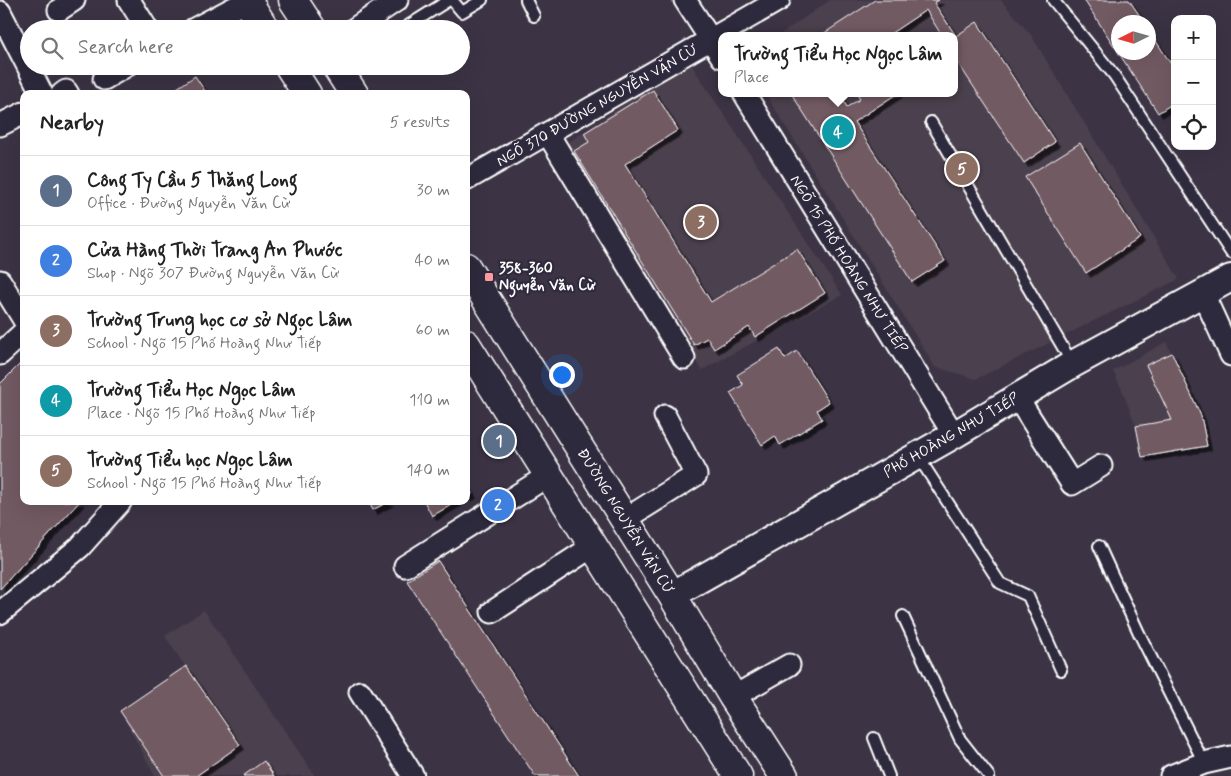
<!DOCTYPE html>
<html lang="en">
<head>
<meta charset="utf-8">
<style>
  :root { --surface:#fff; --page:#f6f6f6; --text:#222; --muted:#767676; --line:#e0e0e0; --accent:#85585c }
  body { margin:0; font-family:Mynerve,sans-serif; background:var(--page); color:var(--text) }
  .controls { position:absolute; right:15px; top:15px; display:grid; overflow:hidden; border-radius:10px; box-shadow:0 5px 20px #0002 }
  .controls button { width:45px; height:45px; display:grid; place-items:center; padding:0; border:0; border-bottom:1px solid var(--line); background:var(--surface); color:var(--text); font:25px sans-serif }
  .compass { position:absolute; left:1111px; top:15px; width:45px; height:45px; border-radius:50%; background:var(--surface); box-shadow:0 5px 20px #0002; rotate:265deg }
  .you { position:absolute; left:561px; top:374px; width:18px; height:18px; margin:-12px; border:4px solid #fff; border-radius:50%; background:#1a73e8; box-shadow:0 0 0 8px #1a73e833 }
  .badge { display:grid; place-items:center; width:32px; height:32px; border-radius:50%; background:var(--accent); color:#fff; font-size:16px; font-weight:700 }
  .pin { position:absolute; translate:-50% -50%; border:2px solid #fff; box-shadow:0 1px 5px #0006 }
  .popup { position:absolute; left:718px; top:32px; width:240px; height:65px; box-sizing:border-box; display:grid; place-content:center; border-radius:10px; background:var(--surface); filter:drop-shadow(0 1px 4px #0005); font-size:16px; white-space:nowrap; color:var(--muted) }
  .popup b { font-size:19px; color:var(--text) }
  .popup::after { content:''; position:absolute; left:50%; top:100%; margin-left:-10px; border:10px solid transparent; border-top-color:var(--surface) }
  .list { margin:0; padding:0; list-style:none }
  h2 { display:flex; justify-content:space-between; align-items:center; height:65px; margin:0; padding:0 20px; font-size:21px }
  h2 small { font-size:16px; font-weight:400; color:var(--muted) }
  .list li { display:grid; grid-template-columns:32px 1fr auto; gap:15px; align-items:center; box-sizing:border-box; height:70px; padding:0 20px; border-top:1px solid var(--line) }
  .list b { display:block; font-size:19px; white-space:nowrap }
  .list p { margin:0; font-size:16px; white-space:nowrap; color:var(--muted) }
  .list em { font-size:16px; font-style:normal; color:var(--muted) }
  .icon { flex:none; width:28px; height:28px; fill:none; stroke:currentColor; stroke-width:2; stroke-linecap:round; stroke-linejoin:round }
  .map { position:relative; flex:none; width:1231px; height:776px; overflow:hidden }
  .search { position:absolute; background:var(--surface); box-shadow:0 5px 20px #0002; left:20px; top:20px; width:450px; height:55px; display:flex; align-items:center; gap:12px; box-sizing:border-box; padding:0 18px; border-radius:28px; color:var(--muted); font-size:19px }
  .panel { position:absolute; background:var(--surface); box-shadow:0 5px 20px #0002; left:20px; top:90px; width:450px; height:415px; border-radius:10px }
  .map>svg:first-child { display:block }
  .built { fill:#4c3f4e }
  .building { fill:#725a63; stroke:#fff; filter:url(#shadow) }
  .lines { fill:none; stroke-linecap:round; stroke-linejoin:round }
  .service-casing { stroke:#fff; stroke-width:14 }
  .minor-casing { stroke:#fff; stroke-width:25 }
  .tertiary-casing { stroke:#fff; stroke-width:30 }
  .primary-casing { stroke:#fff; stroke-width:31 }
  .service { stroke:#2f2a3d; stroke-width:10 }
  .minor { stroke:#2f2a3d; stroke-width:21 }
  .tertiary { stroke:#2f2a3d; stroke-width:26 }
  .primary { stroke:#2f2a3d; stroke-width:28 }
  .poi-dot { fill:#ff9aa2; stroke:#2f2a3d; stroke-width:2 }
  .labels { text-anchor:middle; stroke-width:4.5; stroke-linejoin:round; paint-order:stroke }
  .street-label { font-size:15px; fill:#fff; stroke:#2f2a3d }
  .poi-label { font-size:15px; font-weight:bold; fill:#fff; stroke:#2f2a3d; text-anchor:start }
</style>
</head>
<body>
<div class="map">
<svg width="1231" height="776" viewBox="0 0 1231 776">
  <defs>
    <filter id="shadow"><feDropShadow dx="4.5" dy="4.5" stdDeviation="0" flood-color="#0009"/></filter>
  </defs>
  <rect width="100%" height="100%" fill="#3c3445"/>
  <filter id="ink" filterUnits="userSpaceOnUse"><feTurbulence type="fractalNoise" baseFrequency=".02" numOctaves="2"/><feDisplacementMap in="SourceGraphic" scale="10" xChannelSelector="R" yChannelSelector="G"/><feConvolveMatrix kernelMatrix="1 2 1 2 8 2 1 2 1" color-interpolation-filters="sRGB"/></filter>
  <g filter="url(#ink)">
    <g class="built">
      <polygon points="830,0 1001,0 1031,35 1179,279 976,379 935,367 765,93 954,93 954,36 778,36"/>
      <polygon points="689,61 842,295 702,370 560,148"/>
      <polygon points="1166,342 1201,416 1207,446 1142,457 1136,426 1123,392 1113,371"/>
      <polygon points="204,610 315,776 155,776 120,711 185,666 165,636"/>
    </g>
    <g class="building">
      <polygon points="875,0 939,0 934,3 956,36 977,22 1055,142 1024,163 954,57 954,36 942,36 926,10 887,36 824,36 823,34"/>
      <polygon points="1084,0 1129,0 1144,22 1118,22 1118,52 1148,52 1148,29 1175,70 1175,102 1158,113"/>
      <polygon points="195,76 207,94 168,94"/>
      <polygon points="653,90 678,130 625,164 711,302 797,249 825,293 755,337 749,327 714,349 707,338 694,345 574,151 589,142 584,133"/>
      <polygon points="791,93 839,93 847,107 860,99 856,93 898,93 854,122 945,261 912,282"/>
      <polygon points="1080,143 1140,238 1086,273 1025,177"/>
      <polygon points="779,349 785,359 797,351 829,402 817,410 822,419 780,445 775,436 762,445 730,393 743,385 737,375"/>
      <polygon points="1172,353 1201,416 1207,446 1142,457 1136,426 1172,420 1146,365"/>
      <polygon points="24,360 24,501 80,501 0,589 0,384"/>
      <polygon points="466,484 472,494 466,497"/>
      <polygon points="368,501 389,501 373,510"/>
      <polygon points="424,501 458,501 432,516"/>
      <polygon points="438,561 579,776 535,776 407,581"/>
      <polygon points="186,666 240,745 196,776 164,776 120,711"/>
      <polygon points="264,761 274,776 243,776"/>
    </g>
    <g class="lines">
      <g class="service-casing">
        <g id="service">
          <polyline points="452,0 462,12 482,0"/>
          <polyline points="526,0 534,16"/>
          <polyline points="1053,0 1114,75 1231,253"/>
          <polyline points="403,29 449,0"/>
          <polyline points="931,122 1072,363"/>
          <polyline points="917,455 1000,583 1028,596 1061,670"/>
          <polyline points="1099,546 1139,633 1204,763"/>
          <polyline points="903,616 960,739 989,776"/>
          <polyline points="874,738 889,776"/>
        </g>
      </g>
      <g class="minor-casing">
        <g id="minor">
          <polyline points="129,0 147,29"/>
          <polyline points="685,0 722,57"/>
          <polyline points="59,10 74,0"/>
          <polyline points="0,12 42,94"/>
          <polyline points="194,29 247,1"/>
          <polyline points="354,29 397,0"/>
          <polyline points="104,79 126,66"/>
          <polyline points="744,93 954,435"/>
          <polyline points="62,94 66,91 68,94"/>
          <polyline points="0,125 24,113"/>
          <polyline points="548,134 684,358"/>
          <polyline points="466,180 779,0"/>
          <polyline points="0,281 24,320"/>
          <polyline points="1203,294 1231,355"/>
          <polyline points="0,354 24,332"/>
          <polyline points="1017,397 1072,484 1101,466"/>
          <polyline points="624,520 696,475 665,416"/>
          <polyline points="405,566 549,475"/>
          <polyline points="492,612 593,546"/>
          <polyline points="0,613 80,547 121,501"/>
          <polyline points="360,692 413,776"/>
          <polyline points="733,697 789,665"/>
          <polyline points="1171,776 1204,763 1231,757"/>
        </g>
      </g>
      <g class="tertiary-casing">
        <polyline id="tertiary" points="672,595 954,435 1073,364 1231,278"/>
      </g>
      <g class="primary-casing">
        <g id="primary">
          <polyline points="247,0 265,29"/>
          <polyline points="293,0 312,29"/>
          <polyline points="289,66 307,94"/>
          <polyline points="336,66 354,94"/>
          <polyline points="466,267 672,595 733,697 784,776"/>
          <polyline points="466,344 738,776"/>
        </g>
      </g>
      <use href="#service" class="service"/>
      <use href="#minor" class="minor"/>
      <use href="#tertiary" class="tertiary"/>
      <use href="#primary" class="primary"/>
    </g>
  </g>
  <rect class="poi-dot" x="484" y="272" width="10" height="10" rx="2.5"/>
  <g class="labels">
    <g class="street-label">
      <text transform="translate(597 105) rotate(-30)" y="5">NGÕ 370 ĐƯỜNG NGUYỄN VĂN CỪ</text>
      <text transform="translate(849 264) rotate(58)" y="5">NGÕ 15 PHỐ HOÀNG NHƯ TIẾP</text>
      <text transform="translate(951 435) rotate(-30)" y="5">PHỐ HOÀNG NHƯ TIẾP</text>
      <text transform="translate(626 521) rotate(58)" y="5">ĐƯỜNG NGUYỄN VĂN CỪ</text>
    </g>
    <g class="poi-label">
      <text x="499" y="273">358-360<tspan x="499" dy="17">Nguyễn Văn Cừ</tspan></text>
    </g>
  </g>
</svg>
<div class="controls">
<button>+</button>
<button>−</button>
<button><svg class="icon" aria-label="locate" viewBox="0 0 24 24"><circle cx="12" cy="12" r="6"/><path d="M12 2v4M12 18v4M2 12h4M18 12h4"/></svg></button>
</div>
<svg class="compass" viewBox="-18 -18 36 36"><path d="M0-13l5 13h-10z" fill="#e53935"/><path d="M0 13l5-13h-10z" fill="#767676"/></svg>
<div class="you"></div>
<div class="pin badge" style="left:499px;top:441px;background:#5c6f8a">1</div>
<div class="pin badge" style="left:498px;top:505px;background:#3f7fe0">2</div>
<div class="pin badge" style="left:701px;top:222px;background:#8d6e63">3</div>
<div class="pin badge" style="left:838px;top:132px;background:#0f9aa8">4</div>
<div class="popup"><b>Trường Tiểu Học Ngọc Lâm</b>Place</div>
<div class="pin badge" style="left:962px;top:169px;background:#8d6e63">5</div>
<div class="search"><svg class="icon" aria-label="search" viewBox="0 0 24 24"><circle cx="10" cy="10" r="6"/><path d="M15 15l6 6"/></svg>Search here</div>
<section class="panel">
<h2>Nearby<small>5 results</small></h2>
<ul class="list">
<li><span class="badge" style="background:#5c6f8a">1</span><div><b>Công Ty Cầu 5 Thăng Long</b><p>Office · Đường Nguyễn Văn Cừ</p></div><em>30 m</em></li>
<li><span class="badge" style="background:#3f7fe0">2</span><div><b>Cửa Hàng Thời Trang An Phước</b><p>Shop · Ngõ 307 Đường Nguyễn Văn Cừ</p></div><em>40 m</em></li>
<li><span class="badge" style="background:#8d6e63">3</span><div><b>Trường Trung học cơ sở Ngọc Lâm</b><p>School · Ngõ 15 Phố Hoàng Như Tiếp</p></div><em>60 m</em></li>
<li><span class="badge" style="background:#0f9aa8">4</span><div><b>Trường Tiểu Học Ngọc Lâm</b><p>Place · Ngõ 15 Phố Hoàng Như Tiếp</p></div><em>110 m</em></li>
<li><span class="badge" style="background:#8d6e63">5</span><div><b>Trường Tiểu học Ngọc Lâm</b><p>School · Ngõ 15 Phố Hoàng Như Tiếp</p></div><em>140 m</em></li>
</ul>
</section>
</div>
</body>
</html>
